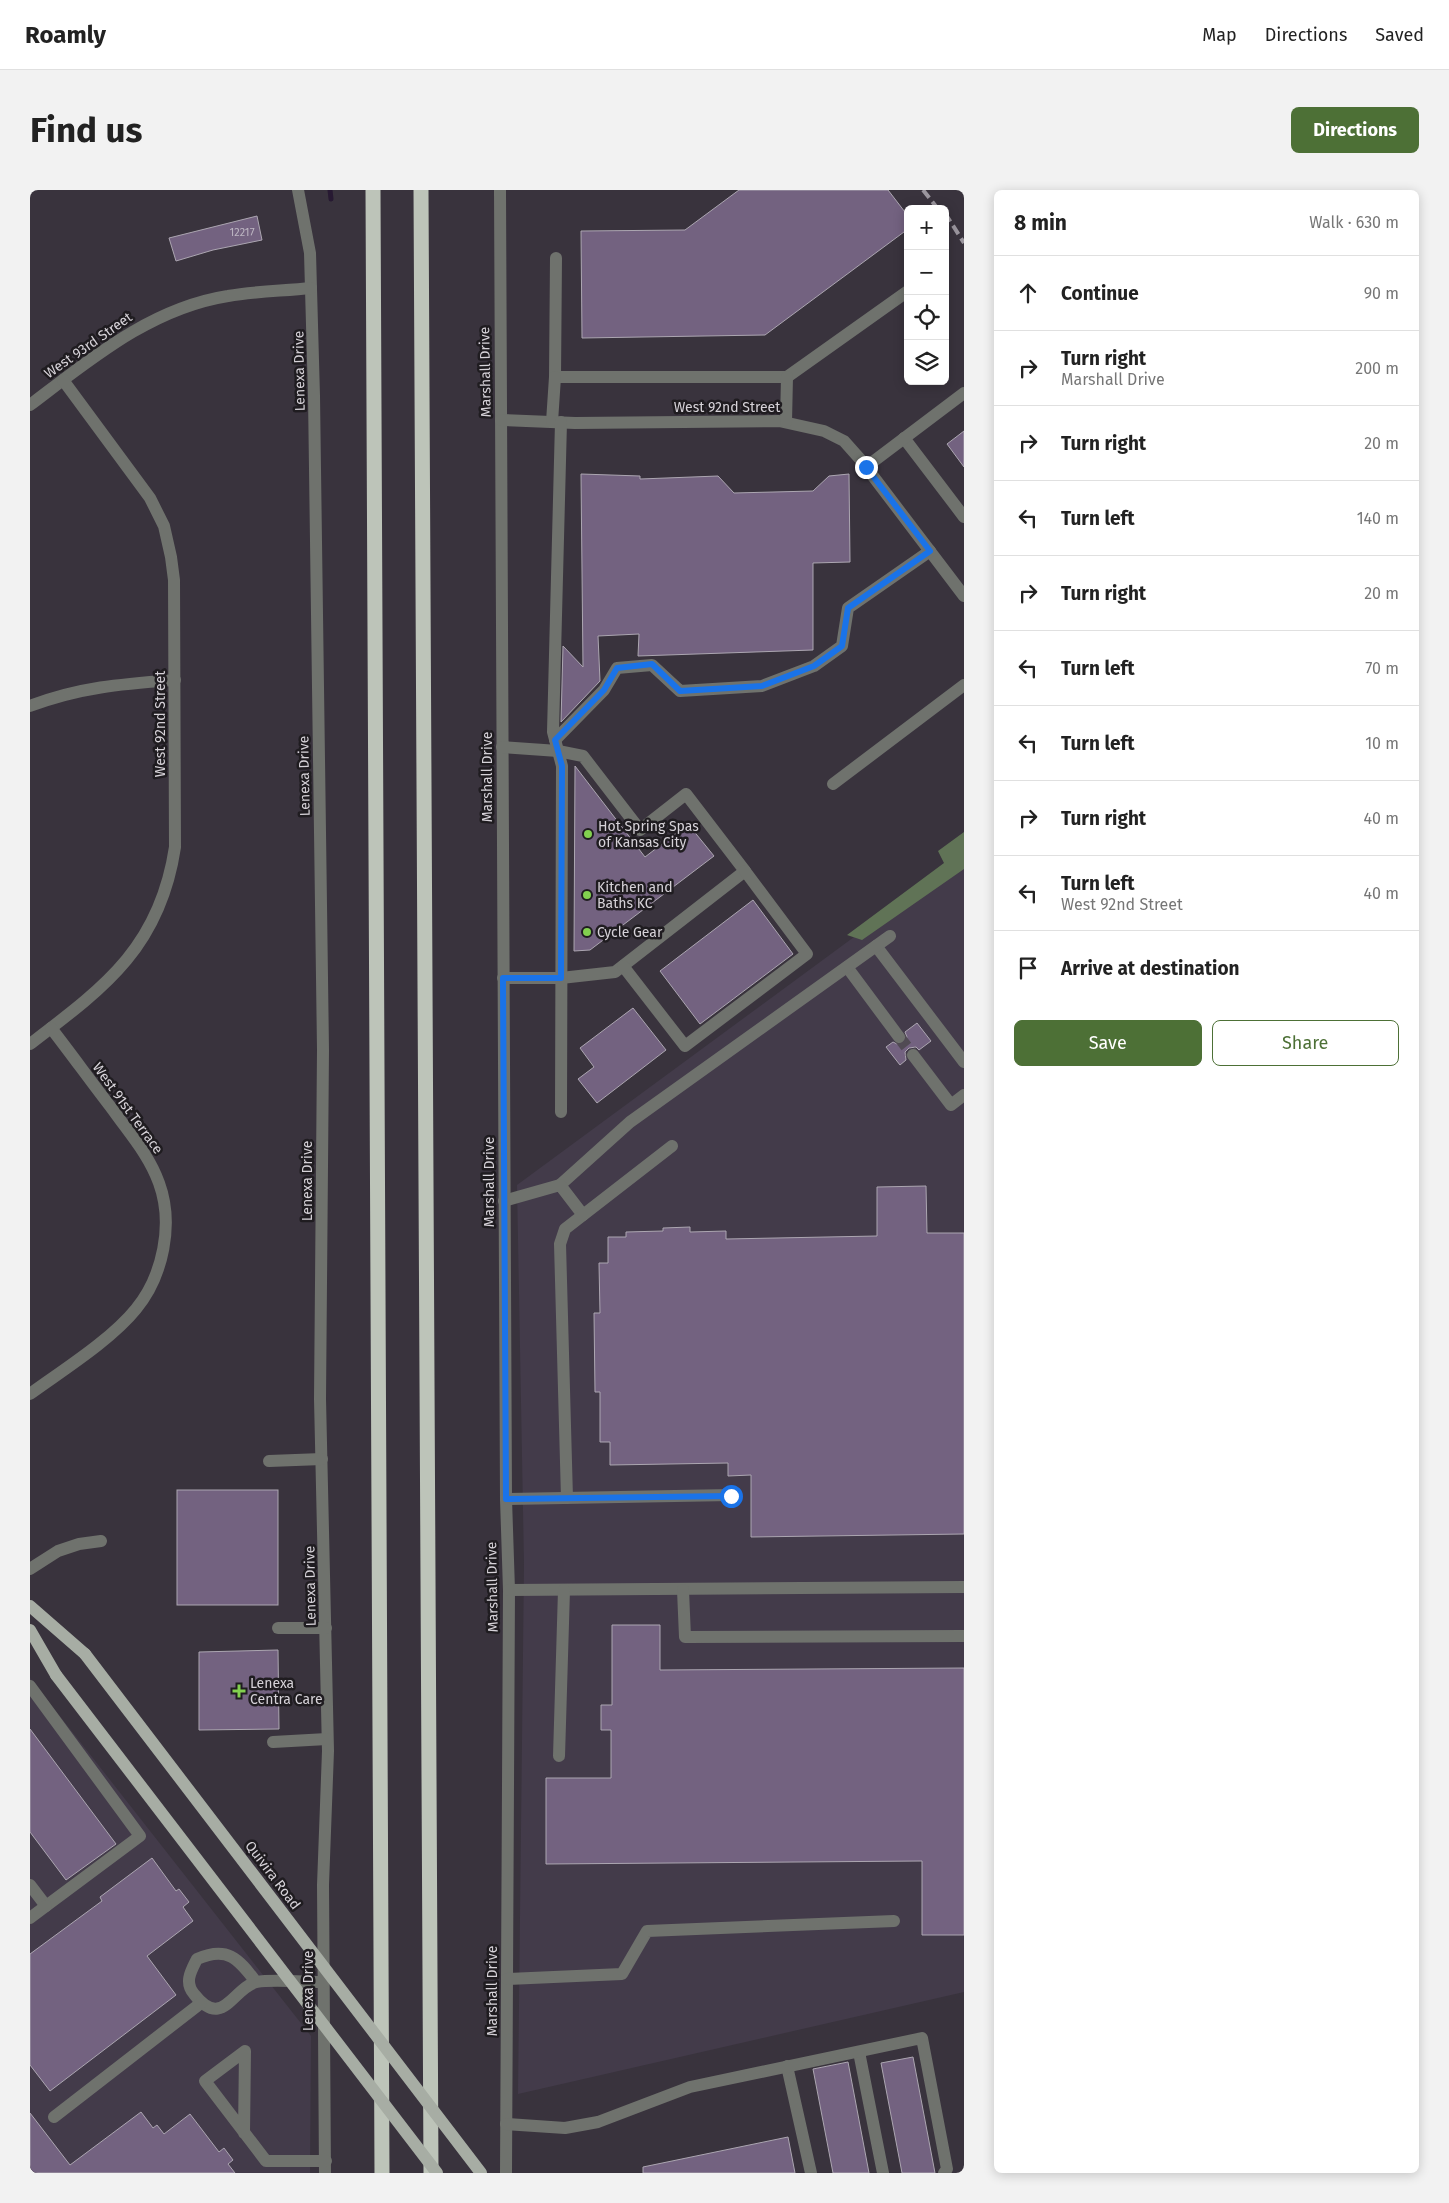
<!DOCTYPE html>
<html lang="en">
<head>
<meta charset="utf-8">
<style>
  :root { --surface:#fff; --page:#f2f2f2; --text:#222; --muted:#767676; --line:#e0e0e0; --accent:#4d7036 }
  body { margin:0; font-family:"Fira Sans",sans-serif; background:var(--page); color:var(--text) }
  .controls { position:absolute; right:15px; top:15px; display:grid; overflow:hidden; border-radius:8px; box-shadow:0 2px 12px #0003 }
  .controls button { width:45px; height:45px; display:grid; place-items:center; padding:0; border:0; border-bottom:1px solid var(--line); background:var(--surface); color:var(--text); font:25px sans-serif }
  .stop { position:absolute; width:15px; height:15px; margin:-11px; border:4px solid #1a73e8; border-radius:50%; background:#fff }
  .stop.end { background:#1a73e8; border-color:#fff; box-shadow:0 1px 5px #0008 }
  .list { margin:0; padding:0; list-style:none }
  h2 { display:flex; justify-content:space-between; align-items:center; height:65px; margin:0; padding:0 20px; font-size:21px }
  h2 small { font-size:16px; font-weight:400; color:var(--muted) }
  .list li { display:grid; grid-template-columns:32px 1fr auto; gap:15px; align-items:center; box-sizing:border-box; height:75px; padding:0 20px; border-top:1px solid var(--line) }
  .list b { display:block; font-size:19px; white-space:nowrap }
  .list p { margin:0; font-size:16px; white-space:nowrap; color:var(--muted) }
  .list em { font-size:16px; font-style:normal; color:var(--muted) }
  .actions { display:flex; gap:10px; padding:15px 20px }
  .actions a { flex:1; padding:11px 0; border:1px solid var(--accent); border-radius:8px; text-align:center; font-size:18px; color:var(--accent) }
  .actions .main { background:var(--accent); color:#fff }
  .icon { flex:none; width:28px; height:28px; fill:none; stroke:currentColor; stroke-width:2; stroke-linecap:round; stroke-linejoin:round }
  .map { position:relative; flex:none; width:934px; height:1983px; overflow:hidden; border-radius:8px }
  header { display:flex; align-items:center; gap:30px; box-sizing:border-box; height:70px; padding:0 25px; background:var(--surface); border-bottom:1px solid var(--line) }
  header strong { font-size:24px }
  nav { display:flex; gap:28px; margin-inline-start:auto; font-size:18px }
  .intro { display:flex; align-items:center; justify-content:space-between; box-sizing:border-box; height:120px; padding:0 30px }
  h1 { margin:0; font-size:35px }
  .button { padding:12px 22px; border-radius:8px; background:var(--accent); color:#fff; font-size:18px; font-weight:700 }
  main { display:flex; gap:30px; padding:0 30px }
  aside { flex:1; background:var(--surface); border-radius:8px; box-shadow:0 2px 12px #0003 }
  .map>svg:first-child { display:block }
  .built { fill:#433b4a }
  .forest { fill:#607356 }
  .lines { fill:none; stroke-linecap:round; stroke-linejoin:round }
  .stream { stroke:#271932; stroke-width:5 }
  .building { fill:#736280; stroke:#aca6b1 }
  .minor-tunnel { stroke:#514b54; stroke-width:12; stroke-dasharray:12 6; stroke-linecap:butt }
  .minor { stroke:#6f726d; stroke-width:12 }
  .major { stroke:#a7ada4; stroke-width:12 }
  .highway { stroke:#bdc4b9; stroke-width:15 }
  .rail { stroke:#9b969e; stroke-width:4; stroke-dasharray:10 5; stroke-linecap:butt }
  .major-bridge { stroke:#a7ada4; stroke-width:12 }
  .route { stroke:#1a73e8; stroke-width:6 }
  .poi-dot { fill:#82d04f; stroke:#1f1c20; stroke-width:2 }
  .labels { text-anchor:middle; stroke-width:5; stroke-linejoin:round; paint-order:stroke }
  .number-label { font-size:11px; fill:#bdb6c2 }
  .street-label { font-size:14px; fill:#d6d2d8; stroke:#1f1c20 }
  .poi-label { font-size:14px; fill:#d6d2d8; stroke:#1f1c20; text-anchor:start }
</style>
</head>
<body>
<header>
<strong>Roamly</strong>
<nav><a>Map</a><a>Directions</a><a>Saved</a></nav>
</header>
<div class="intro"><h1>Find us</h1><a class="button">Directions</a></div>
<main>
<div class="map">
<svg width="934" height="1983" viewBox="0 0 934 1983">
  <rect width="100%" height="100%" fill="#39333d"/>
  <g class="built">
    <polygon points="934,666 934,1802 488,1904 494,1374 487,995"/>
    <polygon points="0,1488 281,1846 280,1983 0,1983"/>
  </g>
  <polygon class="forest" points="934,642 934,679 832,750 817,745 914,673 908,661"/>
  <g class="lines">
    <polyline class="stream" points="300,0 301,9"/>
  </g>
  <g class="building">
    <polygon points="709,0 858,0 878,26 878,39 735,145 552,148 551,41 655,40"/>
    <polygon points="227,26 232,50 183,60 146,71 139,48"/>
    <polygon points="934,241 934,277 917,254"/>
    <polygon points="551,284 610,286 610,289 688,286 704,303 783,301 799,286 819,284 820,372 783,373 783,460 608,466 609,444 568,446 570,491 531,532 533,456 553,477"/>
    <polygon points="545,576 615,667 658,634 684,666 560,760 544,761"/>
    <polygon points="723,710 763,764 670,834 630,781"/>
    <polygon points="603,818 636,860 567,913 548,889 564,877 550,858"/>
    <polygon points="887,833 901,851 889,860 886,857 879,858 875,862 876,870 870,875 856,857 863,852 869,855 874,853 877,847 875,842"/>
    <polygon points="896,996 897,1043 934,1043 934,1344 721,1347 721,1285 698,1286 698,1273 580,1275 580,1252 570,1252 570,1202 565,1202 564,1123 570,1123 569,1073 578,1073 578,1047 596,1047 596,1042 633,1041 633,1038 660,1037 660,1042 696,1041 696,1049 847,1046 847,997"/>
    <rect x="147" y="1300" width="101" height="115"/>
    <polygon points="582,1435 630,1435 630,1480 934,1478 934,1745 892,1745 892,1671 516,1674 516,1588 581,1588 581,1540 571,1540 571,1515 582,1515"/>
    <polygon points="248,1460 249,1539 169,1540 169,1462"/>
    <polygon points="0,1539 86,1654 36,1690 0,1642"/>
    <polygon points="122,1668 146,1701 149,1699 159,1712 153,1717 163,1731 117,1766 146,1805 20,1901 0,1875 0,1764 72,1711 70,1707"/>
    <polygon points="883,1867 905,1983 872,1983 851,1873"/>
    <polygon points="818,1872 839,1983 803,1983 783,1879"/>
    <polygon points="111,1922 123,1938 127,1935 134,1944 160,1924 189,1962 194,1958 203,1970 198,1974 205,1983 0,1983 0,1923 40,1975"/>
    <polygon points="758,1947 765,1983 613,1983 613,1977"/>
  </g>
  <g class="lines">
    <polyline class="minor-tunnel" points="869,847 883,865"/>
    <g class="minor">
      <polyline points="268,0 280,63 284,206 293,860 290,1209 298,1561 293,1695 295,1983"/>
      <polyline points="470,0 476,1309 479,1400 476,1983"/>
      <polyline points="526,68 525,187 757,187 878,101"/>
      <path d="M0,215C61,169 121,118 198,106C225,101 254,101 281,98"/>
      <polyline points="471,230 545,233 749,231 794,241 814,251 830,269 934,406"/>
      <polyline points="522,232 525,187"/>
      <polyline points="756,232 757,187"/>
      <polyline points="874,248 934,327"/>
      <polyline points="836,277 934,203"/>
      <path d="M0,516C50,497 92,494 145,490"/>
      <polyline points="525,550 574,500 587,478 622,475 650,501 732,496 784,476 812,456 818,418 900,361"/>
      <polyline points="472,557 528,561 553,566 610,640 656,604 715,681 585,782 531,788 473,788"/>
      <polyline points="803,594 934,495"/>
      <polyline points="846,756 934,872"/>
      <polyline points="593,776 655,856 777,764 715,681"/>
      <polyline points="817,777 869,847"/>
      <path d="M0,854C75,797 130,757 145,657L144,390L141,367L134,336L120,308L33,190"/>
      <polyline points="883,865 921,915 934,905"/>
      <polyline points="531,922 532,576 523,542 531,232"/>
      <polyline points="530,995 600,932 860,746"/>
      <polyline points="474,1011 530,995 553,1025"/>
      <path d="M0,1204C33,1180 81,1150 106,1119C133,1086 144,1034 129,993C119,965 100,944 83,920C62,893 42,865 21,838"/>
      <polyline points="239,1271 292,1269"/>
      <polyline points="537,1308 530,1054 535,1039 642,956"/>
      <polyline points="476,1309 701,1305"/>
      <polyline points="0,1379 28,1361 49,1354 71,1351"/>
      <polyline points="479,1400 934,1397"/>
      <polyline points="653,1400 655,1447 934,1446"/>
      <polyline points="248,1438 296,1438"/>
      <polyline points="0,1496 110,1646 16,1716 0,1695"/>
      <polyline points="243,1552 297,1549"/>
      <polyline points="529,1566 534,1400"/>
      <polyline points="0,1728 16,1716"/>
      <polyline points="477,1789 592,1784 617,1741 864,1731"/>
      <path d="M226,1792C208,1768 197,1756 167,1769C161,1781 154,1792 164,1804C193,1841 203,1797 227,1792C241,1789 277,1792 293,1792"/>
      <polyline points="829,1862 853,1983"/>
      <polyline points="757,1876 781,1983"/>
      <polyline points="24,1927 171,1813"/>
      <polyline points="476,1934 535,1938 568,1932 660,1897 892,1848 917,1979 914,1983"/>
      <polyline points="214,1943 215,1861 175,1891 236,1971 296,1971"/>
    </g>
    <g class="major">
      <polyline points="0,1416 55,1464"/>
      <polyline points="0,1440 26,1485"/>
    </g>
    <g class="highway">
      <polyline points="343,0 352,1983"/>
      <polyline points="391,0 401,1983"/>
    </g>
    <g class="rail">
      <polyline points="893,0 908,19"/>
      <polyline points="915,23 934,53"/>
    </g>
    <g class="major-bridge">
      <polyline points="55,1464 451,1983"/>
      <polyline points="26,1485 407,1983"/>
    </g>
  </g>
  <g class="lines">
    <polyline class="route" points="701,1306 476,1309 473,788 531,788 532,576 525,550 574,500 587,478 622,474 650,501 732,496 784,476 812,456 818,418 900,361 836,277"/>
  </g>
  <g class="poi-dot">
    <circle cx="558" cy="644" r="5"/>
    <circle cx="557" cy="705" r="5"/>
    <circle cx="557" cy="742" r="5"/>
    <path d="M206.5 1493.5h5v5h5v5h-5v5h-5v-5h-5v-5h5z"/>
  </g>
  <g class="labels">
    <g class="number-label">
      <text x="212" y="46">12217</text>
    </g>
    <g class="street-label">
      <text transform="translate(58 155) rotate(-35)" y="5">West 93rd Street</text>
      <text transform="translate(269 181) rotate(-91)" y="5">Lenexa Drive</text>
      <text transform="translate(455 182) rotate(-91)" y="5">Marshall Drive</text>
      <text x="697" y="222">West 92nd Street</text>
      <text transform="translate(130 534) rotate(-90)" y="5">West 92nd Street</text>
      <text transform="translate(274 586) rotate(-91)" y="5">Lenexa Drive</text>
      <text transform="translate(457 587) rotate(-90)" y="5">Marshall Drive</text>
      <text transform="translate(98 918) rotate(54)" y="5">West 91st Terrace</text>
      <text transform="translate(277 991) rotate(-90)" y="5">Lenexa Drive</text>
      <text transform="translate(459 992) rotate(-90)" y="5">Marshall Drive</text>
      <text transform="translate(280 1396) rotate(-91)" y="5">Lenexa Drive</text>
      <text transform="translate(462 1397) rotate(-91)" y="5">Marshall Drive</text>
      <text transform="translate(243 1685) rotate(53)" y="5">Quivira Road</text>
      <text transform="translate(278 1801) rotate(-90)" y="5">Lenexa Drive</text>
      <text transform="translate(462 1801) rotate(-90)" y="5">Marshall Drive</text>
    </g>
    <g class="poi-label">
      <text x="568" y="641">Hot Spring Spas<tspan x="568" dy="16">of Kansas City</tspan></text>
      <text x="567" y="702">Kitchen and<tspan x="567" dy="16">Baths KC</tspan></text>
      <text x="567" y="747">Cycle Gear</text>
      <text x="220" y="1498">Lenexa<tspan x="220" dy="16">Centra Care</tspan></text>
    </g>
  </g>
</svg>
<div class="controls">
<button>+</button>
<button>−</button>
<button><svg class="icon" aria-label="locate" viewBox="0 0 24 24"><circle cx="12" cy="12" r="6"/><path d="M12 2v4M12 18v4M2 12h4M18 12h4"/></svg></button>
<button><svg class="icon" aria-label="layers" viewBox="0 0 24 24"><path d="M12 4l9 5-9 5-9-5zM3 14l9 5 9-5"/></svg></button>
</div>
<div class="stop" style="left:701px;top:1306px"></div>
<div class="stop end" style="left:836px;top:277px"></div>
</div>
<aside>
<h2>8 min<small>Walk · 630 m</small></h2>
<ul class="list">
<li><svg class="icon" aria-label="ahead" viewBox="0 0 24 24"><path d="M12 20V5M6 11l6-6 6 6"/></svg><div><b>Continue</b></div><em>90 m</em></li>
<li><svg class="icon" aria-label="right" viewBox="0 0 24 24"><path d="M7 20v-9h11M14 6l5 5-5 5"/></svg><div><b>Turn right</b><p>Marshall Drive</p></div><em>200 m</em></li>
<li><svg class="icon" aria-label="right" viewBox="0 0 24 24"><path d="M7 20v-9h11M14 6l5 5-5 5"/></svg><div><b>Turn right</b></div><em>20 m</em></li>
<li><svg class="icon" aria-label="left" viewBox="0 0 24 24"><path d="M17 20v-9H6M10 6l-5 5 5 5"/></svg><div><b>Turn left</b></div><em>140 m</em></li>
<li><svg class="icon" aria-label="right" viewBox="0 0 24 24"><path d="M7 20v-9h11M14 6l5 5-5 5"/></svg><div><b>Turn right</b></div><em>20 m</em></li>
<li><svg class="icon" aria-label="left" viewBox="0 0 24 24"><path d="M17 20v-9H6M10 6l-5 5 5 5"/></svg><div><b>Turn left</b></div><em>70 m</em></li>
<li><svg class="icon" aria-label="left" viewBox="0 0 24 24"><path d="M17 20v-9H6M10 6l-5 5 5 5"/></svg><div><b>Turn left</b></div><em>10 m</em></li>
<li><svg class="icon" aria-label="right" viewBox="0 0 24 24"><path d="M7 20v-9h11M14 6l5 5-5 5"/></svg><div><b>Turn right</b></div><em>40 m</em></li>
<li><svg class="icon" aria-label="left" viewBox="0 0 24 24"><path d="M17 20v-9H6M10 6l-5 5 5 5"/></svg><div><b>Turn left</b><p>West 92nd Street</p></div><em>40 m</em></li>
<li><svg class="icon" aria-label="arrive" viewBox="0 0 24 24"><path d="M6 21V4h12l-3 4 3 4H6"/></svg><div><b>Arrive at destination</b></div></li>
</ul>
<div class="actions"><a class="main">Save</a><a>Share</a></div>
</aside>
</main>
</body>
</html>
